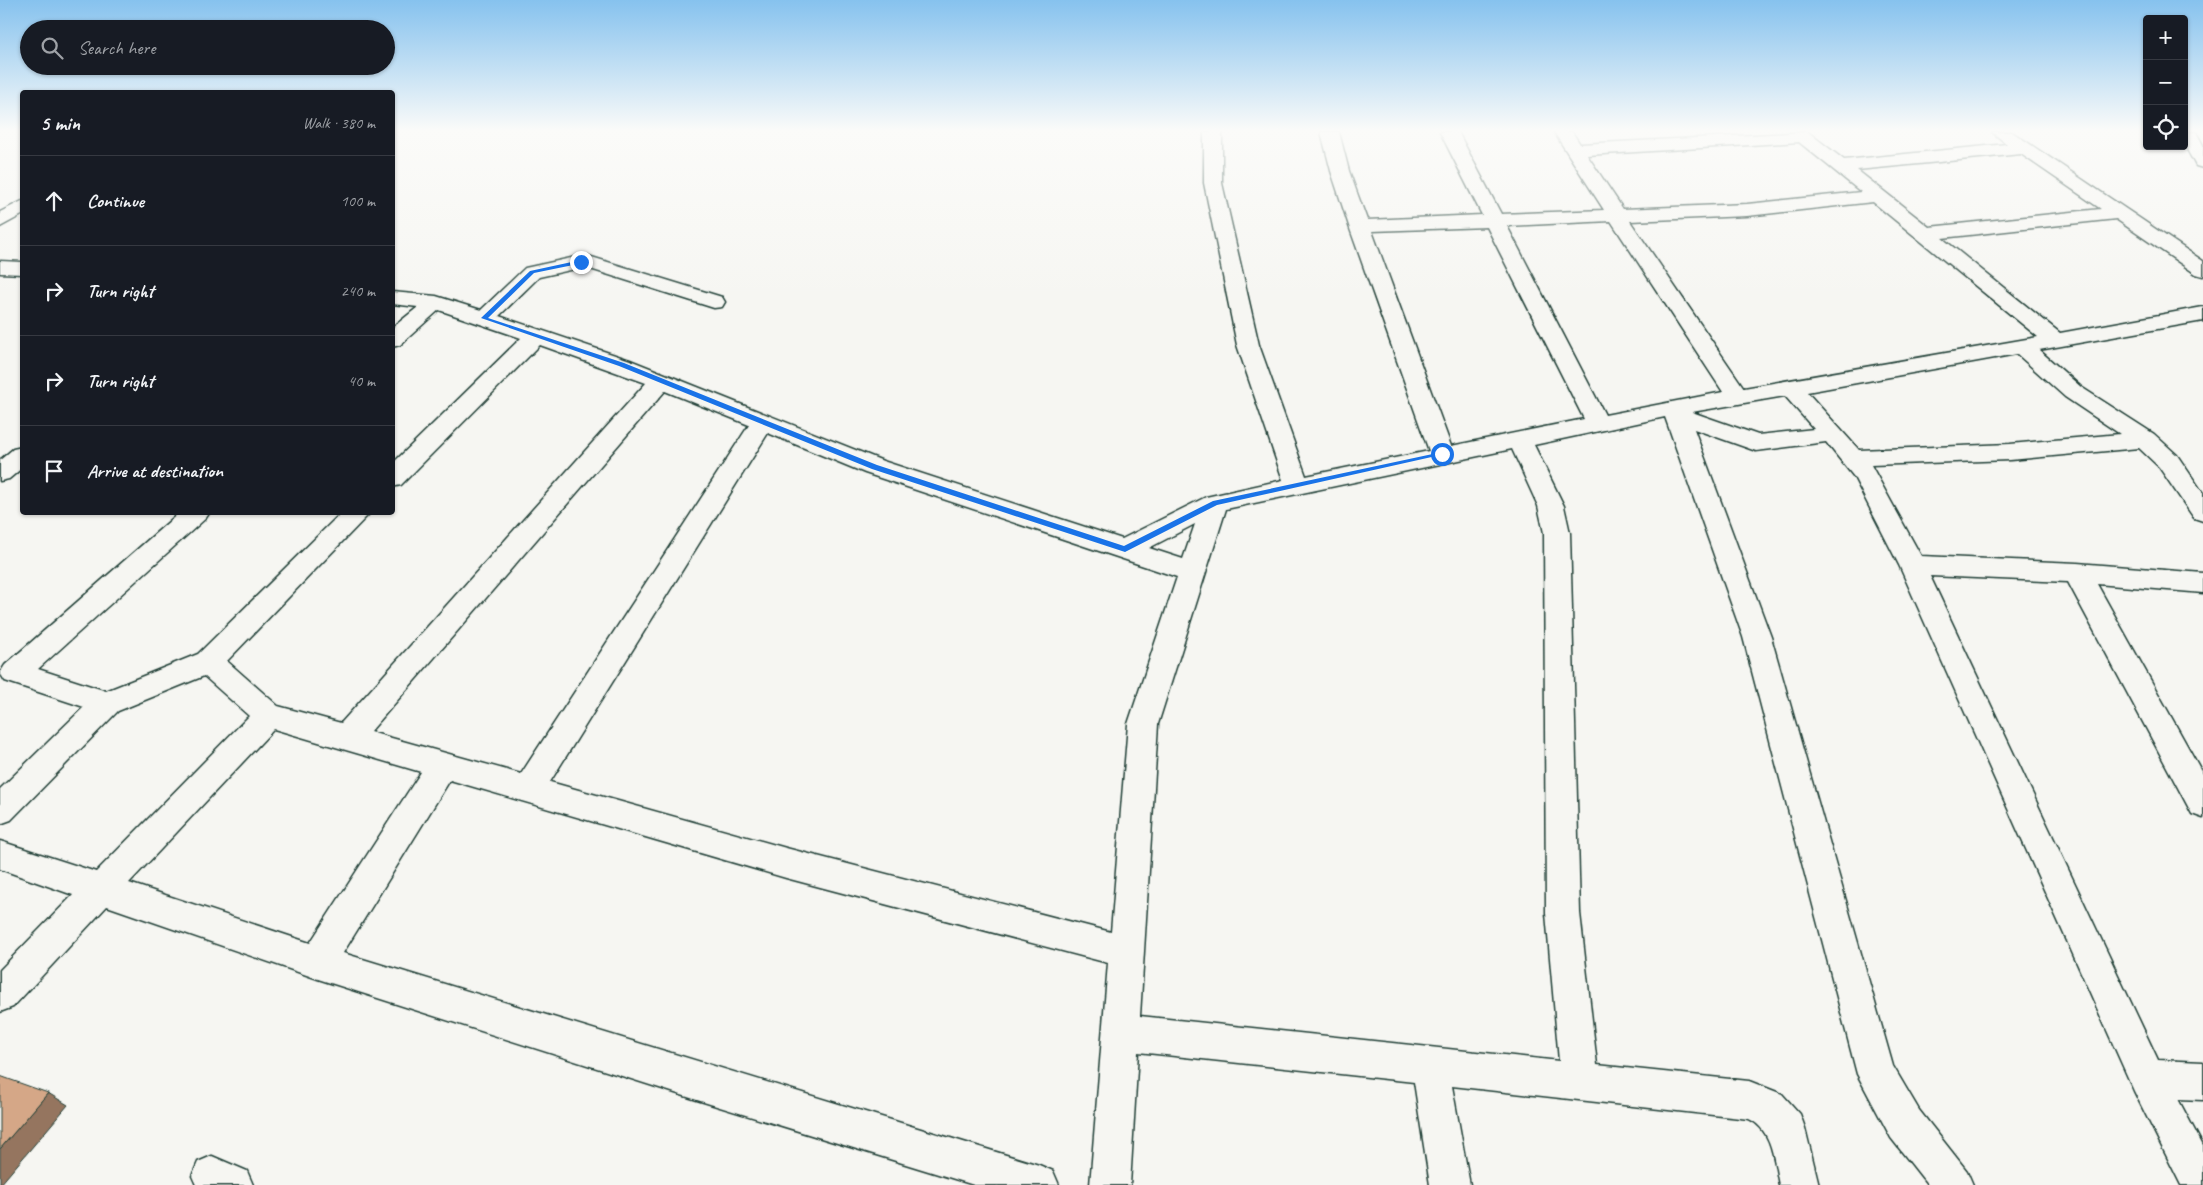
<!DOCTYPE html>
<html lang="en">
<head>
<meta charset="utf-8">
<style>
  :root { --surface:#171b24; --page:#20242c; --text:#f1f3f6; --muted:#9ea1a6; --line:#363941 }
  body { margin:0; font-family:Caveat,sans-serif; background:var(--page); color:var(--text) }
  .controls { position:absolute; right:15px; top:15px; display:grid; overflow:hidden; border-radius:5px; box-shadow:0 1px 4px #0004 }
  .controls button { width:45px; height:45px; display:grid; place-items:center; padding:0; border:0; border-bottom:1px solid var(--line); background:var(--surface); color:var(--text); font:25px sans-serif }
  .stop { position:absolute; width:15px; height:15px; margin:-11px; border:4px solid #1a73e8; border-radius:50%; background:#fff }
  .stop.end { background:#1a73e8; border-color:#fff; box-shadow:0 1px 5px #0008 }
  .list { margin:0; padding:0; list-style:none }
  h2 { display:flex; justify-content:space-between; align-items:center; height:65px; margin:0; padding:0 20px; font-size:21px }
  h2 small { font-size:16px; font-weight:400; color:var(--muted) }
  .list li { display:grid; grid-template-columns:32px 1fr auto; gap:15px; align-items:center; box-sizing:border-box; height:90px; padding:0 20px; border-top:1px solid var(--line) }
  .list b { display:block; font-size:19px; white-space:nowrap }
  .list em { font-size:16px; font-style:normal; color:var(--muted) }
  .icon { flex:none; width:28px; height:28px; fill:none; stroke:currentColor; stroke-width:2; stroke-linecap:round; stroke-linejoin:round }
  .map { position:relative; flex:none; width:2203px; height:1185px; overflow:hidden }
  .search { position:absolute; background:var(--surface); box-shadow:0 1px 4px #0004; left:20px; top:20px; width:375px; height:55px; display:flex; align-items:center; gap:12px; box-sizing:border-box; padding:0 18px; border-radius:28px; color:var(--muted); font-size:19px }
  .panel { position:absolute; background:var(--surface); box-shadow:0 1px 4px #0004; left:20px; top:90px; width:375px; height:425px; border-radius:5px }
  .map>svg:first-child { display:block }
  .lines { fill:none; stroke-linecap:round; stroke-linejoin:round }
  .minor-casing { stroke:#1f3d34; stroke-width:3 }
  .major-casing { stroke:#1f3d34; stroke-width:3 }
  .minor { fill:#f6f6f2; fill-rule:evenodd }
  .major { fill:#f6f6f2; fill-rule:evenodd }
  .shaded-wall { fill:#95755e; stroke:#1f3d34 }
  .building { fill:#d5a787; stroke:#1f3d34 }
  .route { fill:#1a73e8 }
</style>
</head>
<body>
<div class="map">
<svg width="2203" height="1185" viewBox="0 0 2203 1185">
  <rect width="100%" height="100%" fill="#f6f6f2"/>
  <filter id="ink" filterUnits="userSpaceOnUse"><feTurbulence type="fractalNoise" baseFrequency=".02" numOctaves="2"/><feDisplacementMap in="SourceGraphic" scale="10" xChannelSelector="R" yChannelSelector="G"/><feConvolveMatrix kernelMatrix="1 2 1 2 8 2 1 2 1" color-interpolation-filters="sRGB"/></filter>
  <g filter="url(#ink)">
    <g class="lines">
      <g class="minor-casing">
        <g id="minor">
          <path d="M1204,132H1222V183L1259,345L1306,476L1429,451L1349,226L1331,171L1321,132H1339L1349,171L1367,220L1482,215L1440,132H1458L1501,214L1604,210L1554,132H1572L1580,144L1808,132L1844,160L2007,144L1992,132H2012L2203,261V276L2196,274L2116,219L1942,238L2060,333L2203,307V321L2039,350L2081,387L2154,434L2177,455L2203,493V521L2194,518L2159,467L2139,448L2010,460L1871,465L1921,556L2077,563L2203,573V593L2097,584L2203,774V818L2192,814L2068,582L1930,576L2158,1060L2203,1062V1100L2178,1099L2203,1146V1185H2181L2134,1091L1899,565L1854,477L1826,442L1756,451L1694,429L1771,637L1893,1066L1919,1110L1967,1171L1973,1185H1928L1891,1138L1857,1074L1743,637L1665,417L1534,445L1564,506L1570,533L1580,913L1597,1065L1749,1081L1782,1094L1800,1114L1805,1128L1819,1185H1779C1774,1162 1773,1130 1749,1119L1452,1086L1470,1185H1430L1414,1082L1138,1052L1130,1185H1090L1108,963L786,878L450,780L343,953L1039,1165L1053,1171L1059,1185H974L697,1100L318,979L107,906L13,1007L0,1012V970L73,895L0,869V841L96,872L249,716L204,676L118,711L11,820L0,824V789L84,707L5,681L0,673L5,665L180,512H210L206,518L38,669L106,691L198,654L342,512H371L227,661L278,706L341,723L646,383L540,345L401,485L392,487V464L521,338L439,310L400,345L392,347V328L418,307L392,304V292L436,296L481,310L525,268L585,255L722,297L725,302L722,307L714,308L584,267L539,277L499,316L630,360L883,461L1122,539L1206,497L1283,480L1237,345L1204,183ZM1799,142L1861,192L1747,204L1623,209L1587,155ZM2021,154L2101,209L1929,227L1857,170ZM1873,202L2038,337L1744,388L1630,221L1747,216ZM1611,221L1723,392L1605,415L1507,226ZM1487,227L1584,419L1451,446L1372,231ZM2017,354L2065,397L2120,434L2010,444L1859,450L1807,392ZM665,391L749,425L521,774L370,732ZM1785,396L1814,429L1758,435L1692,412ZM768,433L865,473L1177,577L1128,724L1111,932L786,848L550,782ZM1512,449L1538,506L1544,533L1546,913L1559,1061L1140,1016L1158,724L1226,509ZM1195,524L1183,559L1149,548ZM274,729L421,772L310,943L129,883Z"/>
          <polygon points="22,201 22,215 0,227 0,212"/>
          <polygon points="0,261 22,262 22,274 0,273"/>
          <polygon points="22,447 22,468 9,479 0,481 0,460 13,449"/>
          <polygon points="212,1156 247,1171 253,1185 196,1185 192,1176 198,1162"/>
        </g>
      </g>
      <g class="major-casing">
        <polygon id="major" points="2184,132 2196,132 2203,145 2203,168 2196,166 2184,144"/>
      </g>
      <use href="#minor" class="minor"/>
      <use href="#major" class="major"/>
    </g>
    <polygon class="shaded-wall" points="48,1093 68,1105 0,1185 0,1149"/>
    <polygon class="building" points="0,1076 48,1093 0,1149"/>
  </g>
  <linearGradient id="sky" x2="0" y2="1"><stop stop-color="#86c2ee"/><stop offset="0.44" stop-color="#fbfbf9"/><stop offset="1" stop-color="#fbfbf9" stop-opacity="0"/></linearGradient>
  <rect width="2203" height="297" fill="url(#sky)"/>
  <polygon class="route" points="581,260 583,263 534,273 488,318 624,363 877,465 1124,546 1213,501 1442,452 1445,454 1217,505 1125,552 872,469 619,366 481,318 530,271"/>
</svg>
<div class="controls">
<button>+</button>
<button>−</button>
<button><svg class="icon" aria-label="locate" viewBox="0 0 24 24"><circle cx="12" cy="12" r="6"/><path d="M12 2v4M12 18v4M2 12h4M18 12h4"/></svg></button>
</div>
<div class="stop" style="left:1442px;top:454px"></div>
<div class="stop end" style="left:581px;top:262px"></div>
<div class="search"><svg class="icon" aria-label="search" viewBox="0 0 24 24"><circle cx="10" cy="10" r="6"/><path d="M15 15l6 6"/></svg>Search here</div>
<section class="panel">
<h2>5 min<small>Walk · 380 m</small></h2>
<ul class="list">
<li><svg class="icon" aria-label="ahead" viewBox="0 0 24 24"><path d="M12 20V5M6 11l6-6 6 6"/></svg><div><b>Continue</b></div><em>100 m</em></li>
<li><svg class="icon" aria-label="right" viewBox="0 0 24 24"><path d="M7 20v-9h11M14 6l5 5-5 5"/></svg><div><b>Turn right</b></div><em>240 m</em></li>
<li><svg class="icon" aria-label="right" viewBox="0 0 24 24"><path d="M7 20v-9h11M14 6l5 5-5 5"/></svg><div><b>Turn right</b></div><em>40 m</em></li>
<li><svg class="icon" aria-label="arrive" viewBox="0 0 24 24"><path d="M6 21V4h12l-3 4 3 4H6"/></svg><div><b>Arrive at destination</b></div></li>
</ul>
</section>
</div>
</body>
</html>
